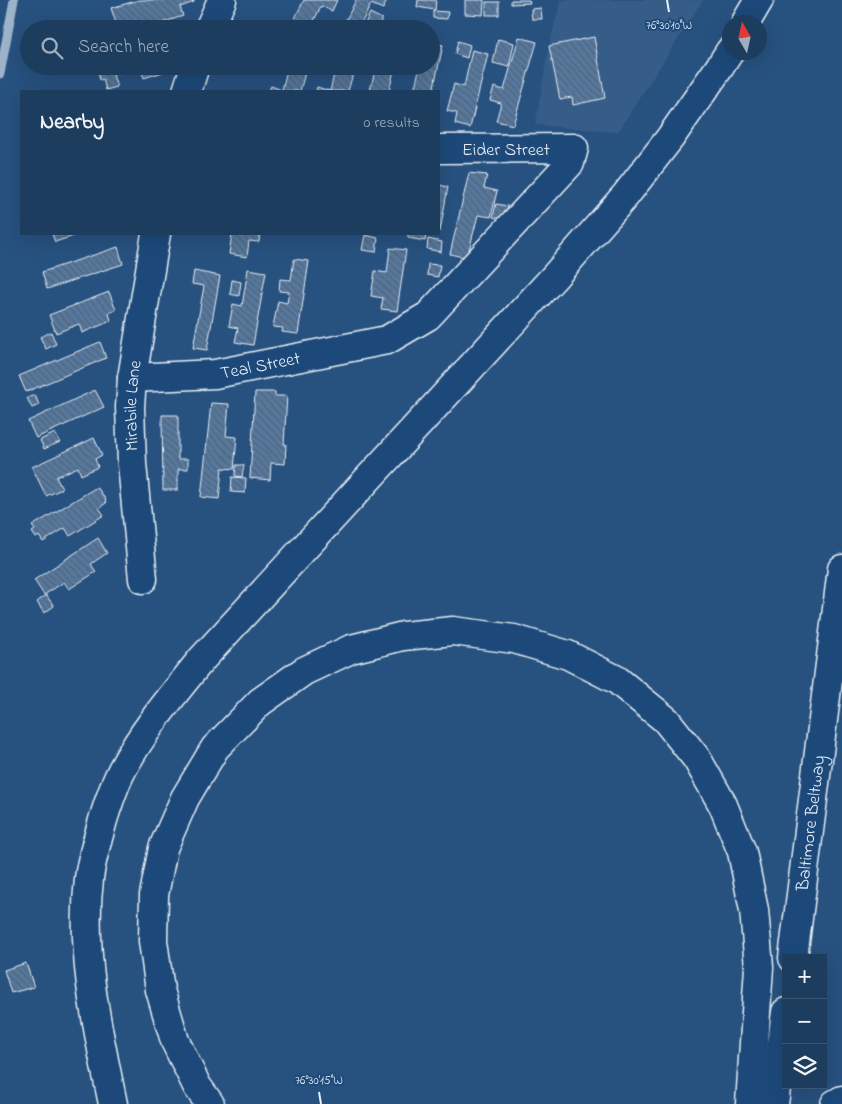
<!DOCTYPE html>
<html lang="en">
<head>
<meta charset="utf-8">
<style>
  :root { --surface:#1d3d5f; --page:#2a4868; --text:#f1f3f6; --muted:#a0aebd; --line:#3b5674 }
  body { margin:0; font-family:"Indie Flower",sans-serif; background:var(--page); color:var(--text) }
  .controls { position:absolute; right:15px; bottom:15px; display:grid; overflow:hidden; border-radius:0px; box-shadow:0 5px 20px #0002 }
  .controls button { width:45px; height:45px; display:grid; place-items:center; padding:0; border:0; border-bottom:1px solid var(--line); background:var(--surface); color:var(--text); font:25px sans-serif }
  .compass { position:absolute; left:722px; top:15px; width:45px; height:45px; border-radius:50%; background:var(--surface); box-shadow:0 5px 20px #0002; rotate:351deg }
  .list { margin:0; padding:0; list-style:none }
  h2 { display:flex; justify-content:space-between; align-items:center; height:65px; margin:0; padding:0 20px; font-size:21px }
  h2 small { font-size:16px; font-weight:400; color:var(--muted) }
  .icon { flex:none; width:28px; height:28px; fill:none; stroke:currentColor; stroke-width:2; stroke-linecap:round; stroke-linejoin:round }
  .map { position:relative; flex:none; width:842px; height:1104px; overflow:hidden }
  .search { position:absolute; background:var(--surface); box-shadow:0 5px 20px #0002; left:20px; top:20px; width:420px; height:55px; display:flex; align-items:center; gap:12px; box-sizing:border-box; padding:0 18px; border-radius:28px; color:var(--muted); font-size:19px }
  .panel { position:absolute; background:var(--surface); box-shadow:0 5px 20px #0002; left:20px; top:90px; width:420px; height:145px; border-radius:0px }
  .map>svg:first-child { display:block }
  .built { fill:#355d88 }
  .lines { fill:none; stroke-linecap:round; stroke-linejoin:round }
  .stream { stroke:#9db3c9; stroke-width:9 }
  .building { fill:url(#building-back-hatch); stroke:#e8f1f8 }
  .minor-casing { stroke:#e8f1f8; stroke-width:31 }
  .highway-casing { stroke:#e8f1f8; stroke-width:31 }
  .minor { stroke:#1f4a7a; stroke-width:28 }
  .highway { stroke:#1f4a7a; stroke-width:28 }
  .ticks { fill:none; stroke:#e8f1f8; stroke-width:2 }
  .labels { text-anchor:middle; stroke-width:4; stroke-linejoin:round; paint-order:stroke }
  .street-label { font-size:18px; fill:#e8f1f8; stroke:#1f4a7a }
  .ticks-label { font-size:12px; text-anchor:middle; fill:#e8f1f8; stroke:#1f4a7a; stroke-width:4; stroke-linejoin:round; paint-order:stroke }
</style>
</head>
<body>
<div class="map">
<svg width="842" height="1104" viewBox="0 0 842 1104">
  <defs>
    <pattern id="building-back-hatch" width="6" height="6" patternUnits="userSpaceOnUse" patternTransform="scale(1.25)"><rect width="6" height="6" fill="#57789d"/><path d="M-1 5l2 2M0 0l6 6M5-1l2 2" fill="none" stroke="#4f6278"/></pattern>
  </defs>
  <rect width="100%" height="100%" fill="#27517f"/>
  <filter id="ink" filterUnits="userSpaceOnUse"><feTurbulence type="fractalNoise" baseFrequency=".02" numOctaves="2"/><feDisplacementMap in="SourceGraphic" scale="10" xChannelSelector="R" yChannelSelector="G"/><feConvolveMatrix kernelMatrix="1 2 1 2 8 2 1 2 1" color-interpolation-filters="sRGB"/></filter>
  <g filter="url(#ink)">
    <polygon class="built" points="561,0 703,0 618,132 535,125 549,46"/>
    <g class="lines">
      <polyline class="stream" points="0,74 14,0"/>
    </g>
    <g class="building">
      <polygon points="139,0 194,0 194,2 180,7 183,16 143,29 138,29 136,21 117,26 111,8"/>
      <polygon points="304,0 337,0 332,11 321,6 310,29 297,29 291,26"/>
      <polygon points="356,0 387,0 383,9 371,4 360,26 346,20"/>
      <polygon points="418,0 436,0 435,10 417,7"/>
      <polygon points="465,0 484,0 483,15 465,14"/>
      <polygon points="511,0 529,0 530,3 511,4"/>
      <rect x="486" y="2" width="13" height="13"/>
      <polygon points="541,8 542,19 532,19 531,9"/>
      <polygon points="433,11 448,12 447,19 433,18"/>
      <polygon points="370,13 382,19 377,29 363,28"/>
      <polygon points="519,37 537,42 513,125 496,121 501,103 490,100 494,87 504,90"/>
      <polygon points="594,37 605,98 573,105 572,97 560,99 549,46"/>
      <polygon points="498,39 514,43 509,67 493,63"/>
      <polygon points="458,41 470,45 467,58 455,54"/>
      <polygon points="431,43 443,45 433,91 414,91 420,66 431,66"/>
      <polygon points="472,50 488,54 470,128 455,124 457,113 447,111 454,84 464,87"/>
      <polygon points="96,66 164,66 166,71 144,78 140,67 113,75 117,87 106,90 103,79 100,80"/>
      <polygon points="288,66 307,66 300,91 269,91 271,86 282,90"/>
      <polygon points="336,66 355,67 348,91 316,91 317,87 330,91"/>
      <polygon points="376,66 395,66 389,91 370,91"/>
      <polygon points="469,173 487,175 484,188 497,191 491,217 478,215 467,258 450,254"/>
      <polygon points="439,185 448,187 440,231 439,231"/>
      <polygon points="496,204 508,206 504,220 493,217"/>
      <polygon points="52,234 80,234 55,242"/>
      <polygon points="232,234 260,234 259,242 249,241 247,257 229,254"/>
      <polygon points="408,234 426,234 425,241 408,238"/>
      <polygon points="365,235 378,238 376,252 362,250"/>
      <polygon points="428,239 442,242 441,252 427,249"/>
      <polygon points="118,247 123,264 47,289 42,272"/>
      <polygon points="390,248 406,250 397,311 381,309 383,298 371,296 375,271 387,273"/>
      <polygon points="294,259 309,261 298,334 282,332 283,328 273,327 278,301 287,303 289,292 279,291 280,279 291,280"/>
      <polygon points="428,264 440,265 438,277 427,275"/>
      <polygon points="248,269 266,272 253,345 235,342 238,328 229,326 233,304 242,306"/>
      <polygon points="194,271 220,276 207,350 193,348 204,286 192,284"/>
      <polygon points="232,280 241,282 239,296 230,294"/>
      <polygon points="109,292 116,310 109,313 111,321 82,333 79,324 56,333 49,315"/>
      <polygon points="51,332 56,344 46,349 40,337"/>
      <polygon points="100,342 106,358 26,392 19,376"/>
      <polygon points="95,390 104,407 36,438 28,421"/>
      <polygon points="255,392 275,392 275,396 287,396 284,444 286,444 285,464 271,463 270,480 250,478"/>
      <polygon points="35,395 39,405 32,408 27,398"/>
      <polygon points="211,403 229,404 226,436 237,437 234,469 222,468 219,499 201,497"/>
      <polygon points="162,415 178,415 178,459 188,459 188,469 178,469 178,490 163,490"/>
      <polygon points="55,433 60,442 44,449 40,440"/>
      <polygon points="94,438 102,455 95,459 98,467 81,475 78,467 56,477 62,489 46,496 32,467"/>
      <polygon points="236,465 244,465 242,477 235,476"/>
      <polygon points="232,477 246,478 245,493 231,492"/>
      <polygon points="97,487 106,500 105,501 106,503 99,508 104,515 70,536 65,528 43,542 39,536 36,538 32,532 35,530 32,526"/>
      <polygon points="98,538 107,553 91,564 96,572 69,589 64,582 44,595 34,580"/>
      <polygon points="46,595 54,606 44,613 37,602"/>
      <polygon points="26,963 34,987 11,993 4,970"/>
    </g>
    <g class="lines">
      <g class="minor-casing">
        <g id="minor">
          <polyline points="209,29 222,0"/>
          <polyline points="187,91 195,66"/>
          <path id="s1" d="M132,378L215,374L387,340L428,316L570,163L574,148L439,149"/>
          <path id="s2" d="M143,579L132,464L130,407L132,378L156,234"/>
        </g>
      </g>
      <g class="highway-casing">
        <g id="highway">
          <polyline points="746,22 759,0"/>
          <path id="s3" d="M793,958L842,569"/>
          <path d="M113,1104C98,1031 80,954 89,879C91,859 98,839 103,820C108,804 114,785 122,770C143,730 173,695 201,660L555,276L625,196L670,138L719,68L730,51"/>
          <polyline points="210,1104 197,1086 175,1041 160,990 153,941 154,895 163,848 185,798 215,748 260,702 304,671 351,649 403,636 453,631 514,639 568,655 617,680 666,720 697,759 723,805 742,852 754,910 759,967 750,1104"/>
          <polyline points="774,1104 786,1012"/>
          <polyline points="835,1104 842,1100"/>
        </g>
      </g>
      <use href="#minor" class="minor"/>
      <use href="#highway" class="highway"/>
    </g>
  </g>
  <path class="ticks" d="M667,0L669,12M319,1092L321,1104"/>
  <g class="labels">
    <g class="street-label">
      <text x="506" y="155">Eider Street</text>
      <text dy="6" stroke="none"><textPath href="#s1" startOffset="129">Teal Street</textPath></text>
      <text dy="6" stroke="none"><textPath href="#s2" startOffset="174">Mirabile Lane</textPath></text>
      <text dy="6" stroke="none"><textPath href="#s3" startOffset="136">Baltimore Beltway</textPath></text>
    </g>
  </g>
  <g class="ticks-label">
    <text x="669" y="29">76°30'10"W</text>
    <text x="319" y="1084">76°30'15"W</text>
  </g>
</svg>
<div class="controls">
<button>+</button>
<button>−</button>
<button><svg class="icon" aria-label="layers" viewBox="0 0 24 24"><path d="M12 4l9 5-9 5-9-5zM3 14l9 5 9-5"/></svg></button>
</div>
<svg class="compass" viewBox="-18 -18 36 36"><path d="M0-13l5 13h-10z" fill="#e53935"/><path d="M0 13l5-13h-10z" fill="#a0aebd"/></svg>
<div class="search"><svg class="icon" aria-label="search" viewBox="0 0 24 24"><circle cx="10" cy="10" r="6"/><path d="M15 15l6 6"/></svg>Search here</div>
<section class="panel">
<h2>Nearby<small>0 results</small></h2>
<ul class="list">
</ul>
</section>
</div>
</body>
</html>
